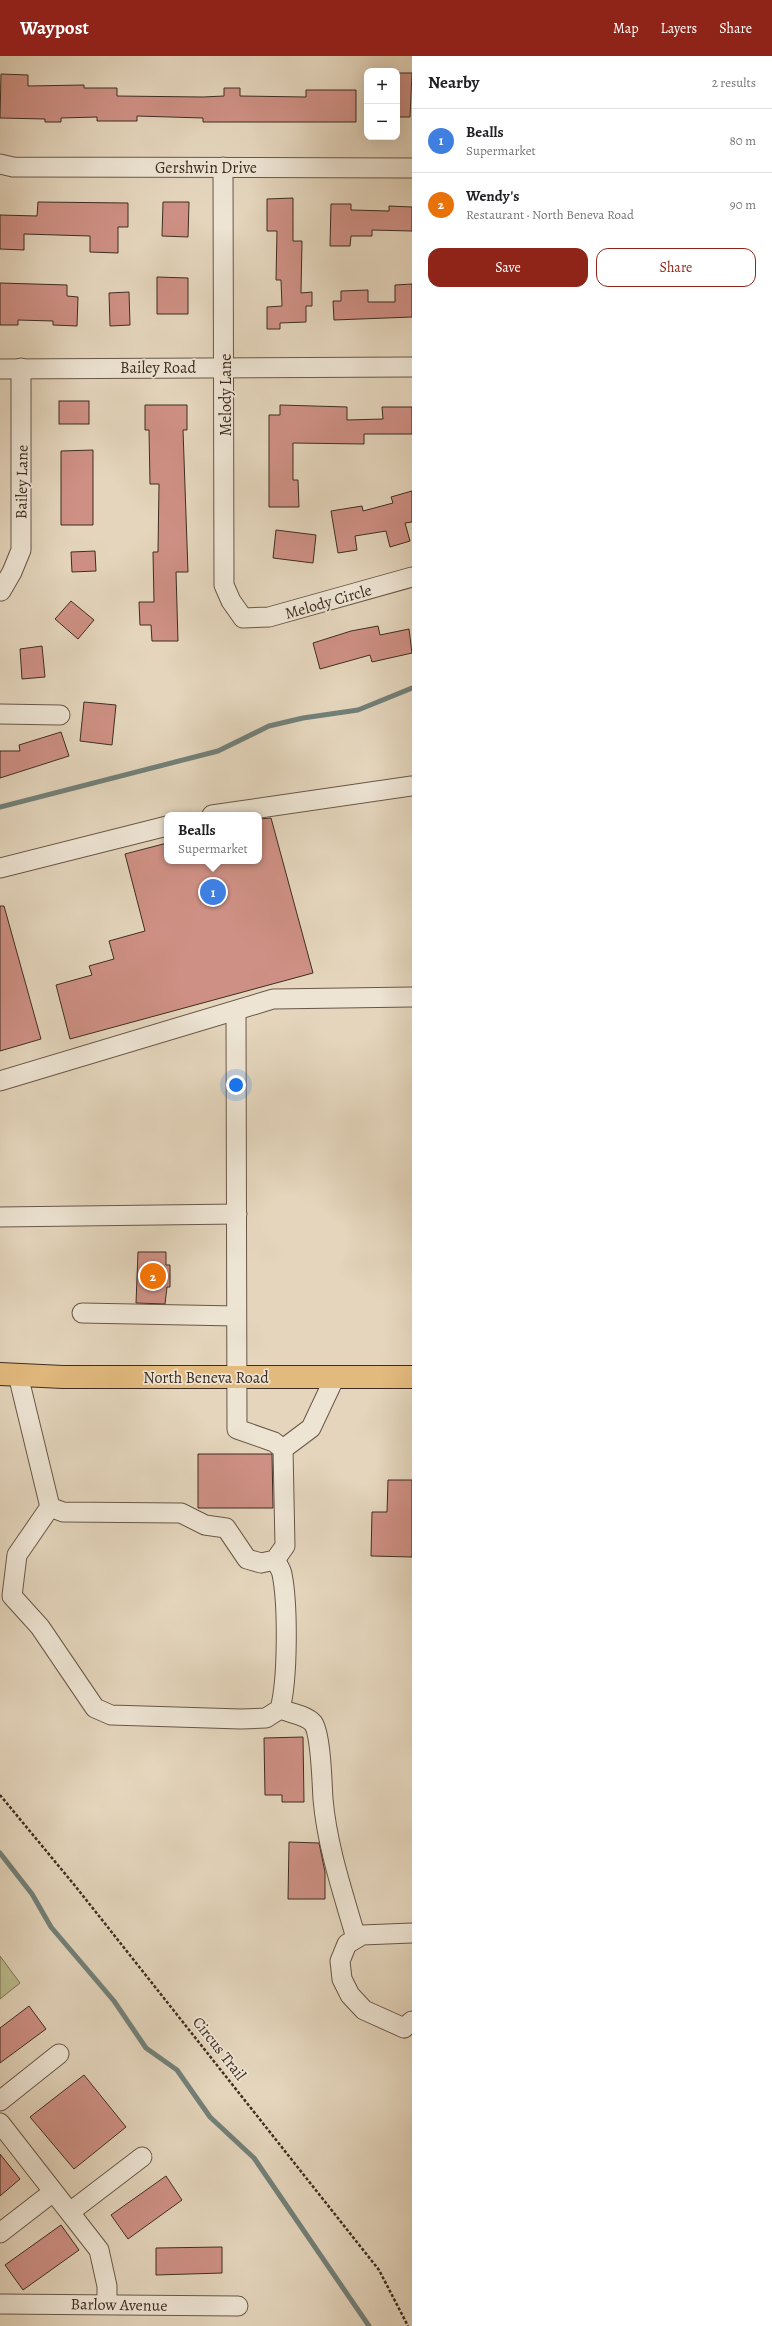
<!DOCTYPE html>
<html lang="en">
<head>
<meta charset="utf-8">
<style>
  :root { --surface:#fff; --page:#f6f6f6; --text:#202124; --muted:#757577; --line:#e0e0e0; --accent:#8f2418 }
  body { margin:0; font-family:Alegreya,serif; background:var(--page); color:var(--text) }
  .controls { position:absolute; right:12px; top:12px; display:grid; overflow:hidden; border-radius:8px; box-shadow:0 4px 16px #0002 }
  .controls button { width:36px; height:36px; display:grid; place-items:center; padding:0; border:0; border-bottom:1px solid var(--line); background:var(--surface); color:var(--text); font:20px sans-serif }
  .you { position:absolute; left:236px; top:1029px; width:14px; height:14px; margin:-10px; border:3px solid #fff; border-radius:50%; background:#1a73e8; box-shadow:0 0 0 6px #1a73e833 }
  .badge { display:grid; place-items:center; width:26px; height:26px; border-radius:50%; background:var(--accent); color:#fff; font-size:13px; font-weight:700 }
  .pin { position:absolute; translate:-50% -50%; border:2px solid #fff; box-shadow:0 1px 4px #0006 }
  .popup { position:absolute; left:164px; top:756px; width:98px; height:52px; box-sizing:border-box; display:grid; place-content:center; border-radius:8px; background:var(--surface); filter:drop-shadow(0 1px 3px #0005); font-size:13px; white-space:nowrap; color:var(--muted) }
  .popup b { font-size:15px; color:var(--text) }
  .popup::after { content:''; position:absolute; left:50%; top:100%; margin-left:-8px; border:8px solid transparent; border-top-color:var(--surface) }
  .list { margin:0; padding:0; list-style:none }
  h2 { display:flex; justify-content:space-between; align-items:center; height:52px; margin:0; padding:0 16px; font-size:17px }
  h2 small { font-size:13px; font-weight:400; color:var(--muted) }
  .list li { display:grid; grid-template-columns:26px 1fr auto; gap:12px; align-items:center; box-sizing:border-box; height:64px; padding:0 16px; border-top:1px solid var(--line) }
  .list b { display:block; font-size:15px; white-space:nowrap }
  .list p { margin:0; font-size:13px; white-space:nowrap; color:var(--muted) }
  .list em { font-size:13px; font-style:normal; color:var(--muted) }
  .actions { display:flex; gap:8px; padding:12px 16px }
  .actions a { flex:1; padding:9px 0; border:1px solid var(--accent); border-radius:12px; text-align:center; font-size:14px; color:var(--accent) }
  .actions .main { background:var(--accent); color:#fff }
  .map { position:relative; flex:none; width:412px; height:2270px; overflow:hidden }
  header { display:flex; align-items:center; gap:24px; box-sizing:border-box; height:56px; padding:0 20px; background:var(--accent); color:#fff }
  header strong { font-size:19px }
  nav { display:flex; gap:22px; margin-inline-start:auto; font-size:14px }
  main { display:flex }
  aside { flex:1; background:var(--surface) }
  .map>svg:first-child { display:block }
  .green { fill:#bbbb8c; stroke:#7c7457 }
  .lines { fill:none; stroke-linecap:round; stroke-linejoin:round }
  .stream { stroke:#728078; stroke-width:5 }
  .building { fill:#ce9084; stroke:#3e2d22 }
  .minor-casing { stroke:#685748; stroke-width:21 }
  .major-casing { stroke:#3e2d22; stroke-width:24 }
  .path { stroke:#3e2d22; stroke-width:2.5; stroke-dasharray:3 2; stroke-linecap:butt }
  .minor { stroke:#ede4d3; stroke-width:19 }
  .major { stroke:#e2ba7e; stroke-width:22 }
  .labels { text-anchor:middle; stroke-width:3.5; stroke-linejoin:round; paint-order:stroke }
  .street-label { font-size:16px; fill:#3e2d22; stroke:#ede4d3 }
</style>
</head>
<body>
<header>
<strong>Waypost</strong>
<nav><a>Map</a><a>Layers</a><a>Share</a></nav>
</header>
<main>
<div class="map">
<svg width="412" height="2270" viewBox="0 0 412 2270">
  <rect width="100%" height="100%" fill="#e4d5bc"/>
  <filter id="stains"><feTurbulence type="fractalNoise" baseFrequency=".005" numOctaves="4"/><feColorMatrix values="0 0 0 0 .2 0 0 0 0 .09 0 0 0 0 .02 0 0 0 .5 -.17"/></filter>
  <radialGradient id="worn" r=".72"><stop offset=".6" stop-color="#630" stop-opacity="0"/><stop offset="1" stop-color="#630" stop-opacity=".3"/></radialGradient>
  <polygon class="green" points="0,1900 20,1927 0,1943"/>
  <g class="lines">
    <g class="stream">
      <polyline points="0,751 218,695 269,670 303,662 358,654 412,632"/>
      <polyline points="0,1797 32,1838 51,1871 114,1945 146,1992 177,2014 210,2061 254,2102 369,2270"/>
    </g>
  </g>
  <g class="building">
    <polygon points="397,17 412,17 410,61 397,61"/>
    <polygon points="1,18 28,19 28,30 84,29 84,32 117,32 117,40 203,41 224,40 224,32 240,32 240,40 306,41 306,34 356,34 356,66 203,66 203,62 137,60 137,65 97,65 97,61 61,62 61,66 45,66 45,63 0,62"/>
    <polygon points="293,142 293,185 302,185 301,237 312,236 312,250 306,250 306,266 280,267 280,273 267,273 267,251 282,250 281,224 276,224 277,175 267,175 267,143"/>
    <polygon points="38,146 128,147 128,171 118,171 118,197 90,196 90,180 24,178 24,194 0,193 0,159 37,160"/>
    <polygon points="163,146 189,146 188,181 162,180"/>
    <polygon points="331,148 351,148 351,154 389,155 389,150 412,151 412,175 372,174 372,180 351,180 350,190 330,190"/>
    <polygon points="157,221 188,222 188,258 157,258"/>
    <polygon points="0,227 67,229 67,240 78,241 77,270 53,269 53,265 18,264 18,269 0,269"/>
    <polygon points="412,228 412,261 334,264 333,245 341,245 341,235 368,234 368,246 395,246 395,229"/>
    <polygon points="129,236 130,269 110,270 109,237"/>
    <rect x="59" y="345" width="30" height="23"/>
    <polygon points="145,349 187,349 187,374 183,374 188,516 176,516 178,585 152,585 151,569 140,569 139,546 154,546 153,496 158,496 159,428 150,428 149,374 145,374"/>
    <polygon points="280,349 347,351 347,364 383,363 382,351 412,351 412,378 364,378 364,388 293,387 293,424 298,424 299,451 269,451 269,359 280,359"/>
    <polygon points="93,394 93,469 61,469 61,395"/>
    <polygon points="412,435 412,466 405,467 410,485 390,491 386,475 355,480 357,494 338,497 331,455 362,450 363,455 393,447 391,441"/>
    <polygon points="276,474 316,479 313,507 273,502"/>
    <polygon points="95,495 96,515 72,516 71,496"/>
    <polygon points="71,545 94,564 78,583 55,563"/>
    <polygon points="378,570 380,579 409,573 412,597 372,606 370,599 320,613 313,587 351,575"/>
    <polygon points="42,590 45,621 22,623 20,593"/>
    <polygon points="84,646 116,649 112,689 80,685"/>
    <polygon points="61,676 69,700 0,722 0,695 20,695 19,689"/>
    <polygon points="271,762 313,917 70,983 56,929 92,919 89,910 114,903 109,885 145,875 125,798 167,787 167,805 259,805 259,763"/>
    <polygon points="0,850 4,850 41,983 0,995"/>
    <polygon points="138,1196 166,1196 166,1209 170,1209 170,1231 167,1231 165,1248 136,1247"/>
    <polygon points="198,1398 272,1398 273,1452 198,1452"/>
    <polygon points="388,1424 412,1424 412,1501 371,1500 372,1456 387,1456"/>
    <polygon points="303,1681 304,1746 282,1746 282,1739 265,1739 264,1682"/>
    <polygon points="289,1786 319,1787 325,1816 325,1843 288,1843"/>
    <polygon points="29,1950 46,1973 0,2007 0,1972"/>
    <polygon points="84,2019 126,2071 74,2113 30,2061"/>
    <polygon points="0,2098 20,2123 0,2140"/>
    <polygon points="166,2120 182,2144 128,2183 111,2159"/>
    <polygon points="61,2169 79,2194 23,2234 5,2209"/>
    <polygon points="222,2191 222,2217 156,2219 156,2192"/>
  </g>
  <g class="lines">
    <g class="minor-casing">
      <g id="minor">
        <polyline points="0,108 13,111 412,112"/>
        <polyline points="223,111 224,529 231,545 243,562 269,561 412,521"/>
        <polyline points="0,313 412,311"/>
        <polyline points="1,535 12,516 21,494 21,312"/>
        <polyline points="0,658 60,659"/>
        <polyline points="212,759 412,730"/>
        <polyline points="0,812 167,770"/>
        <polyline points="0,1025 273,943 412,941"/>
        <polyline points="0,1161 237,1158"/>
        <polyline points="82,1257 236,1260"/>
        <polyline points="18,1319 50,1451 63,1456 181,1457 205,1469 226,1472 247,1503 261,1507 275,1504 285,1490 283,1393 274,1386 237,1373 236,956"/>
        <polyline points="283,1393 311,1372 335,1321"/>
        <path d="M50,1451L17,1499L12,1540L40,1571L95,1652L111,1659L241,1663L266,1662L280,1653C288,1623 288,1548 282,1518C281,1513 277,1508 275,1504"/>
        <path d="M280,1653C290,1657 306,1659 313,1667C321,1678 322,1728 323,1743C327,1790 343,1837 356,1882"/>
        <polyline points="412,1877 362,1879 347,1888 340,1905 342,1923 350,1939 364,1954 404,1972 412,1965"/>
        <polyline points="0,2045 59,1998"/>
        <polyline points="0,2067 99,2194 107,2230 107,2248"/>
        <polyline points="70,2156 142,2101"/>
        <polyline points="0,2177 53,2136"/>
        <polyline points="0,2248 238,2250"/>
      </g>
    </g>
    <g class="major-casing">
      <polyline id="major" points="0,1318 63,1321 412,1321"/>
    </g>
    <polyline class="path" points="0,1739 76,1831 379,2214 408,2270"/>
    <use href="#minor" class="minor"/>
    <use href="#major" class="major"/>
  </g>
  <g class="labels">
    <g class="street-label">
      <text x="206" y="117">Gershwin Drive</text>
      <text x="158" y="317">Bailey Road</text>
      <text transform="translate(225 339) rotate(-90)" y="6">Melody Lane</text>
      <text transform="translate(21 426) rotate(-89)" y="6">Bailey Lane</text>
      <text transform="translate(328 545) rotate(-16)" y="6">Melody Circle</text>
      <text x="206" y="1327">North Beneva Road</text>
      <text transform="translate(220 1992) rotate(52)" y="6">Circus Trail</text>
      <text transform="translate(119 2248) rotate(1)" y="6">Barlow Avenue</text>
    </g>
  </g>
  <rect width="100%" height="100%" filter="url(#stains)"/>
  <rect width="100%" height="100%" fill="url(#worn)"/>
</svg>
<div class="controls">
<button>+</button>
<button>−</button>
</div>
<div class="you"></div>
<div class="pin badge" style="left:213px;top:836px;background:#3f7fe0">1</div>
<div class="popup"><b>Bealls</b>Supermarket</div>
<div class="pin badge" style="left:153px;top:1220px;background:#e8710a">2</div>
</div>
<aside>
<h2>Nearby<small>2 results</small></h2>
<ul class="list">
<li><span class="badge" style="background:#3f7fe0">1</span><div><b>Bealls</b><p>Supermarket</p></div><em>80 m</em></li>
<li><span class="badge" style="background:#e8710a">2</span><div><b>Wendy's</b><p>Restaurant · North Beneva Road</p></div><em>90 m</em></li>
</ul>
<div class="actions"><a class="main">Save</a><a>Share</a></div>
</aside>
</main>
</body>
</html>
